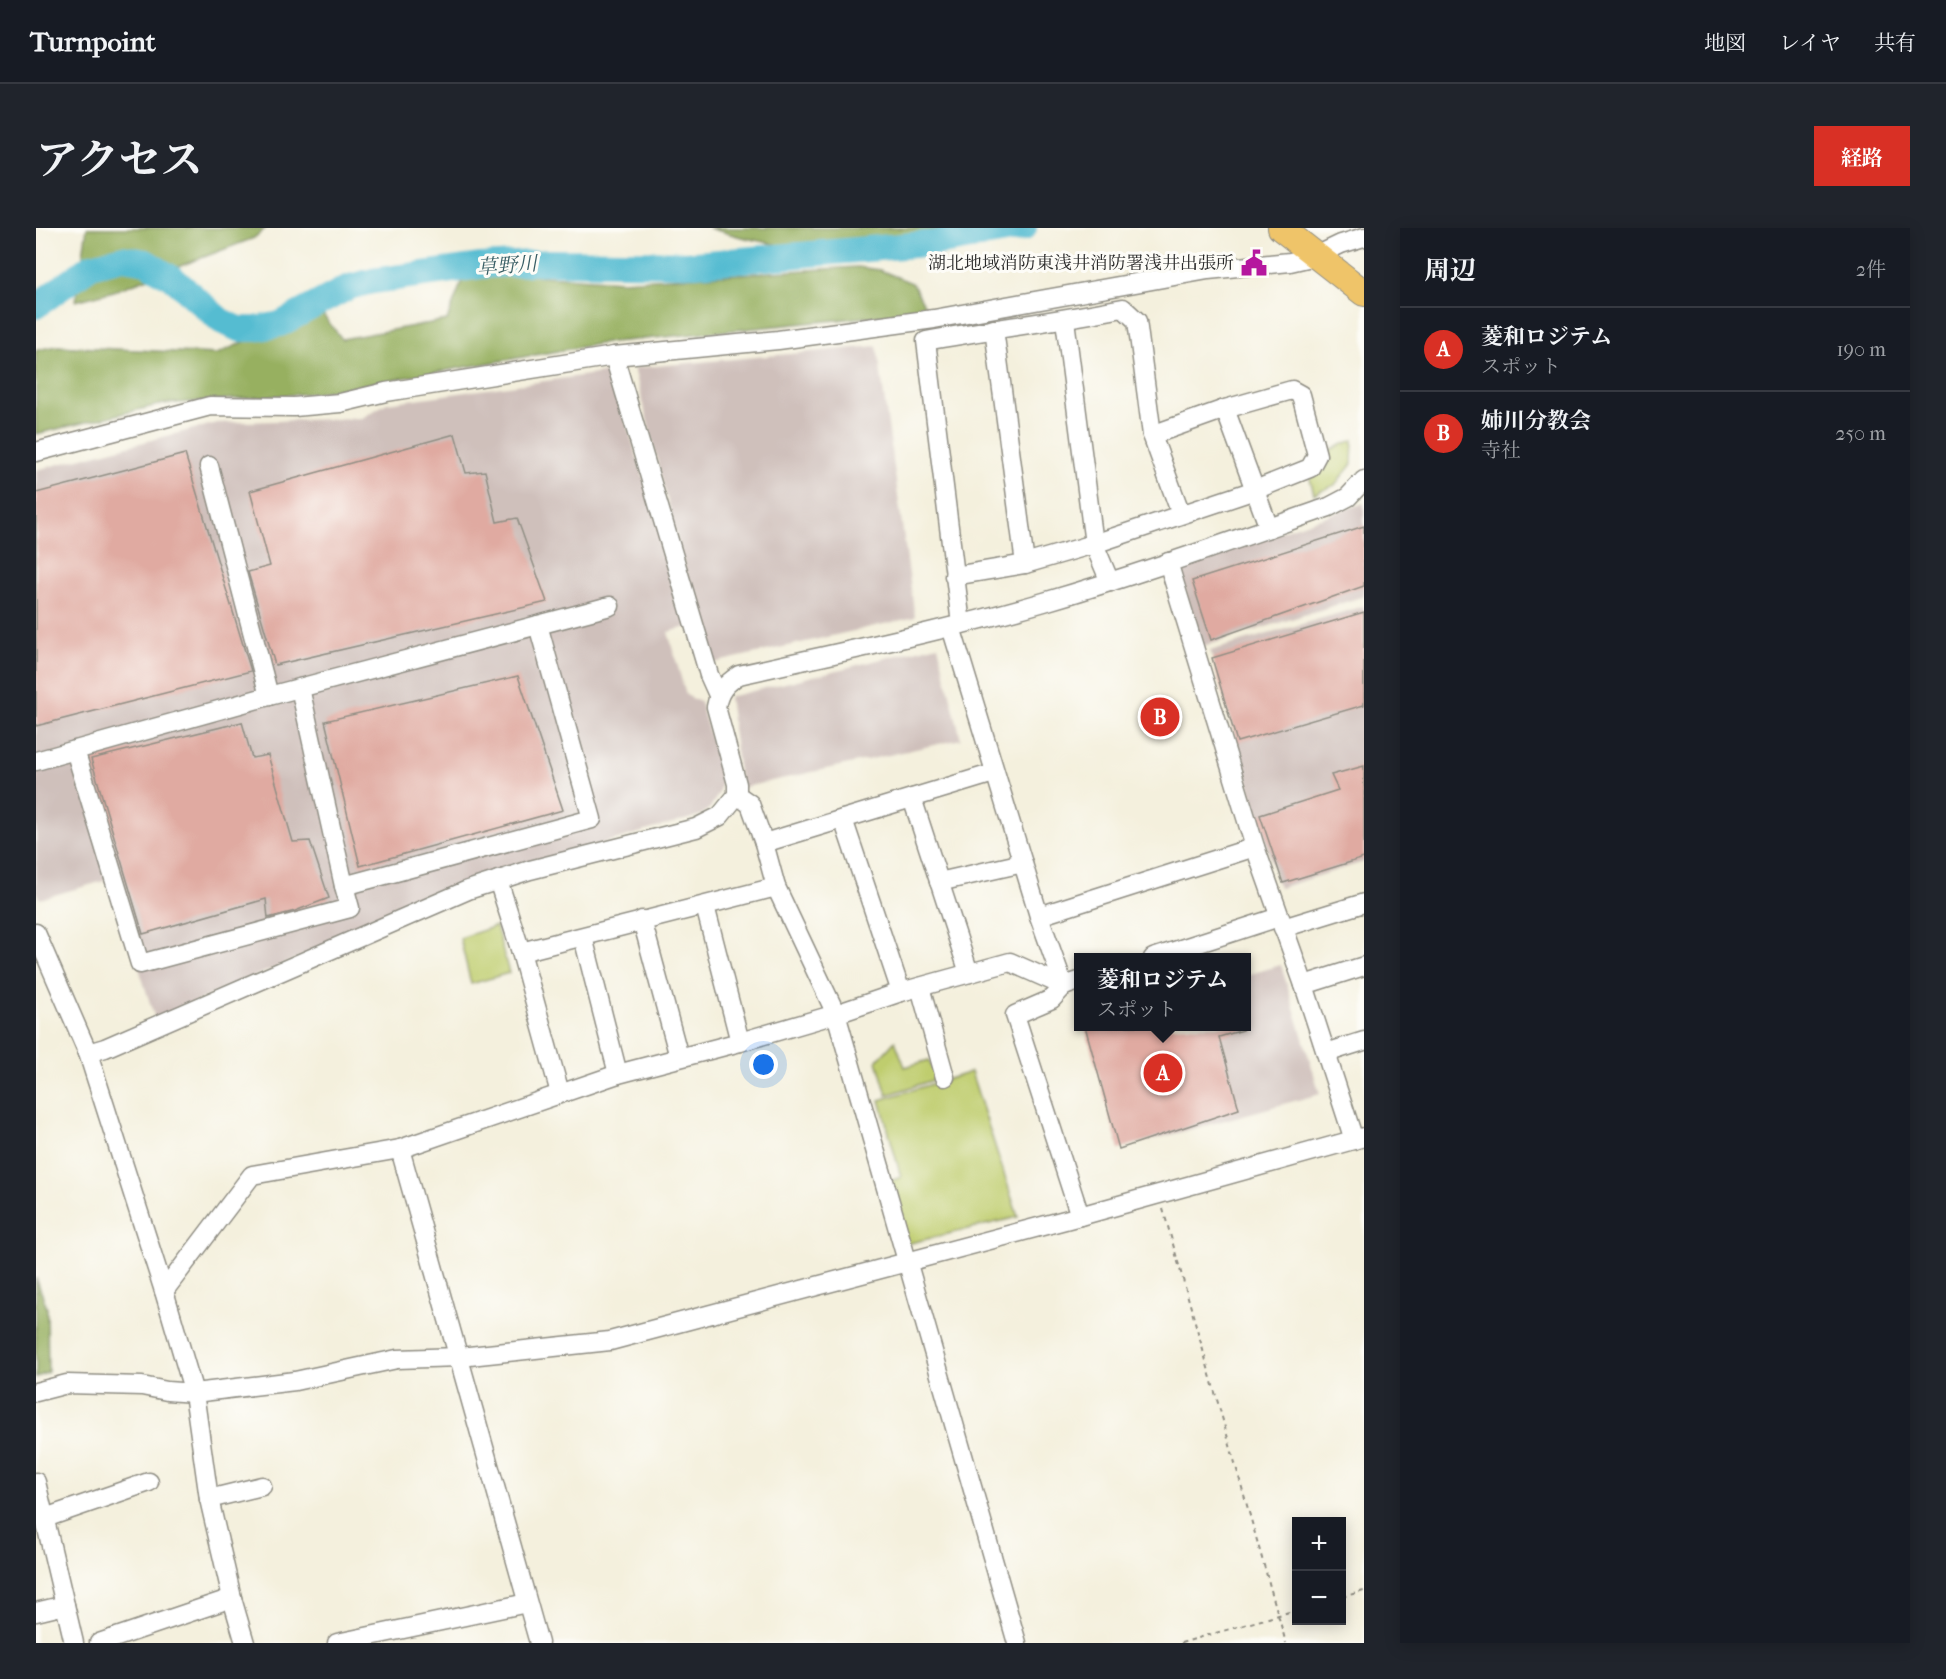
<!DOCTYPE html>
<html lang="ja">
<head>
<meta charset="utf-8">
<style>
  :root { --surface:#171b24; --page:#20242c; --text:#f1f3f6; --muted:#9ea1a6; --line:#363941; --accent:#d93025 }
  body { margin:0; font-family:"IM FELL French Canon","Noto Serif JP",serif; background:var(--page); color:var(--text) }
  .controls { position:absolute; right:18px; bottom:18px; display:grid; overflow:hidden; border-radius:0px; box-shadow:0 3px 15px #0003 }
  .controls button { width:54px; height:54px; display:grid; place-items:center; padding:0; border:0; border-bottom:2px solid var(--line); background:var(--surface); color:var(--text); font:30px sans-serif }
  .you { position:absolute; left:728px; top:837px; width:21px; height:21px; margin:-15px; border:4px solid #fff; border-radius:50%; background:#1a73e8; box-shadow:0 0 0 9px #1a73e833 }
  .badge { display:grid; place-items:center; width:39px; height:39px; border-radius:50%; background:var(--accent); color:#fff; font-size:20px; font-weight:700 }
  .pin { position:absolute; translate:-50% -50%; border:3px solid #fff; box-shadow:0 2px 6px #0006 }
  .popup { position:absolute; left:1038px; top:725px; width:177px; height:78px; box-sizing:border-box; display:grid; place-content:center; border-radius:0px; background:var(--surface); filter:drop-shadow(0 2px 4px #0005); font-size:20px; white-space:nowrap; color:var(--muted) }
  .popup b { font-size:22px; color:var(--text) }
  .popup::after { content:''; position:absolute; left:50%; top:100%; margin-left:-12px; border:12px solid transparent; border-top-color:var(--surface) }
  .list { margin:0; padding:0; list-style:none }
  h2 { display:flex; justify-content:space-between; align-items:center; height:78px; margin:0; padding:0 24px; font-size:26px }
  h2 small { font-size:20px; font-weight:400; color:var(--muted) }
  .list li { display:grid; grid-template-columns:39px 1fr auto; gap:18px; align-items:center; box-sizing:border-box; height:84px; padding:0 24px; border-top:2px solid var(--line) }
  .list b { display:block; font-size:22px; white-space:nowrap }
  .list p { margin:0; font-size:20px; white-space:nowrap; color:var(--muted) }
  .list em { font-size:20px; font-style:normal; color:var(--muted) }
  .map { position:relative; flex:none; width:1328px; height:1415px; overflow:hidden; border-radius:0px }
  header { display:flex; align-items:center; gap:36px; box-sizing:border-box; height:84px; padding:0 30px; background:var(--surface); border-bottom:2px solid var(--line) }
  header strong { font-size:28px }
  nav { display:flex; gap:33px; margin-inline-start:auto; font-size:21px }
  .intro { display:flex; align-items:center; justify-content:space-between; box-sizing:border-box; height:144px; padding:0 36px }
  h1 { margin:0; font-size:42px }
  .button { padding:15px 27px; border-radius:0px; background:var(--accent); color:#fff; font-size:21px; font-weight:700 }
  main { display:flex; gap:36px; padding:0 36px }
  aside { flex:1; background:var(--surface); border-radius:0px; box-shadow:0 3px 15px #0003 }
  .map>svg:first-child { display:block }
  .industrial { fill:#cfc0bb }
  .green { fill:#bfcd6e; stroke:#757c4c; stroke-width:1.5 }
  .forest { fill:#97b061; stroke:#616e46; stroke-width:1.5 }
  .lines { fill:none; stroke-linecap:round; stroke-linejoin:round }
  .river { stroke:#54bcd1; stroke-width:26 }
  .building { fill:#e0aaa1 }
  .minor-casing { stroke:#908e84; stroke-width:21 }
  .highway-casing { stroke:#908e84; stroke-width:28 }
  .path { stroke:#908e84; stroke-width:2; stroke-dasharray:4.5 4.5; stroke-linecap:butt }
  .minor { stroke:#fff; stroke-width:18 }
  .highway { stroke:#efc469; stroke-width:26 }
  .labels { text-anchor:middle; stroke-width:6; stroke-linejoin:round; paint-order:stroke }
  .poi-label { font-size:18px; fill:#2b2b2b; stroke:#fdfcf7; text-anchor:end }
  .water-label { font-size:20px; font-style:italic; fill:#395e65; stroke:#fdfcf7 }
</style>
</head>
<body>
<header>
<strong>Turnpoint</strong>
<nav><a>地図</a><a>レイヤ</a><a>共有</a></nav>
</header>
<div class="intro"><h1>アクセス</h1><a class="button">経路</a></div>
<main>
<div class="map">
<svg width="1328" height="1415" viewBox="0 0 1328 1415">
  <rect width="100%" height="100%" fill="#fdfcf7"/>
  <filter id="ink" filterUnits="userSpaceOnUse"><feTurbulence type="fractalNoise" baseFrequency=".0167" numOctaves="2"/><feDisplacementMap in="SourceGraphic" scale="12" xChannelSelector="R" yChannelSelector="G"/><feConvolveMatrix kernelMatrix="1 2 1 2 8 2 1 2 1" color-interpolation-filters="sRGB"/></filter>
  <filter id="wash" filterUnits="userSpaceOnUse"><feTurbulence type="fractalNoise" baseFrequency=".008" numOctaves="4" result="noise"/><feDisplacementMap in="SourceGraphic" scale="24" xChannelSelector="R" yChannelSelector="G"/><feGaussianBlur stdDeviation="1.35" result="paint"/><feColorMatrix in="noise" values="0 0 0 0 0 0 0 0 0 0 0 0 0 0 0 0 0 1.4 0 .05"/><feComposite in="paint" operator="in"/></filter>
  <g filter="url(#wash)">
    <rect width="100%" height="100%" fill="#f4f0dd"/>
    <g class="industrial">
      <polygon points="841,118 879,389 673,436 598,140"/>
      <polygon points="574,144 655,398 632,404 650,467 664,474 686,548 683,565 674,580 665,587 652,591 458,646 119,791 75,651 4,671 0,664 0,242 181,195 326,190 351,175"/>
      <polygon points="1328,275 1328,368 1166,419 1142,339"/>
      <polygon points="1328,378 1328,634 1243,660 1174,423"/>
      <polygon points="902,417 925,511 705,560 693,469"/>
      <polygon points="1245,737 1284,866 1083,921 1049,799 1211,798 1211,747"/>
    </g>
    <g class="green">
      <polygon points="1317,212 1316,236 1299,257 1278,266 1272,243 1291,238 1289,224"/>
      <polygon points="460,698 473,745 435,756 424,710"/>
      <polygon points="859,813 869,839 893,832 900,851 851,867 841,833"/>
      <polygon points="935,844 982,989 870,1016 847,956 865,949 844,872"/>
    </g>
    <g class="forest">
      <polygon points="51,0 230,0 218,10 78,63 40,73"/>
      <polygon points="673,0 919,0 765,22 705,9"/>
      <polygon points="822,39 844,42 876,55 892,83 568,115 280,165 127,176 0,206 0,122 21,118 181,126 210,113 212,92 284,83 306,111 411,92 427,50 448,44 586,53"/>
      <polygon points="0,1050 11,1080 12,1144 0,1150"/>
    </g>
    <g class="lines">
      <polyline class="river" points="0,78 55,38 87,30 110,34 139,52 185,93 203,101 220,101 244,96 313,59 337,53 445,38 512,34 660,36 900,15 988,0"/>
    </g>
    <g id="blocks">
      <g class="building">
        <polygon points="419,206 430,245 449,243 461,294 481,290 511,374 239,437 212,344 234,338 214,263"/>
        <polygon points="149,226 215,443 0,498 0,265"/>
        <polygon points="1328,298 1328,358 1175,412 1156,353"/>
        <polygon points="1328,384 1328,477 1201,514 1176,430"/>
        <polygon points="482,448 527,582 324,638 289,493"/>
        <polygon points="206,494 216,530 232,527 257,614 274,613 293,670 259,683 232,690 230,671 107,706 55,531"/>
        <polygon points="1328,538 1328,630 1247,655 1224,587 1302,562 1295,547"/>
        <polygon points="1049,798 1206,798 1207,802 1183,809 1203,881 1083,921"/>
      </g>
    </g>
  </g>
  <g filter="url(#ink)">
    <use href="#blocks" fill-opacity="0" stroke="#908e84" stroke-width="1.5"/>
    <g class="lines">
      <g class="minor-casing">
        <g id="minor">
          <polyline points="1029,92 1058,316 1074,354"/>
          <polyline points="958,101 989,336"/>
          <polyline points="578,128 673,447 682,467"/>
          <polyline points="1189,181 1233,300"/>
          <polyline points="0,224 174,178 258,179 304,175 350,164 578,128 742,112 898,91 1172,42 1254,34 1280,28 1305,16 1328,9"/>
          <polyline points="173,238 233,468"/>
          <polyline points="1132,334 1219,619 1268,757 1318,912"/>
          <polyline points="918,348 989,336 1058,316 1219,262 1274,240 1281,227 1265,167 1256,162 1189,181 1116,207"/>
          <path d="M925,396L890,113C955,101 1022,93 1087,80L1101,93L1116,207L1145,286"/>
          <polyline points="915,399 1003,688 1028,758"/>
          <polyline points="264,460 308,658 556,591 502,397"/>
          <polyline points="39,522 104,736 314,680 308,658"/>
          <polyline points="0,533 233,468 574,378"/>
          <polyline points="701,567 714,576 728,615 740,659 800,786 981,1415"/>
          <polyline points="876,570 933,745"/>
          <polyline points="807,591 865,764"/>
          <polyline points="728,615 958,545"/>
          <polyline points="462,652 485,724 524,865"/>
          <polyline points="903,654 987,635"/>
          <polyline points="669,678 704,814"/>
          <polyline points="1003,688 1219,619"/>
          <polyline points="606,692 643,829"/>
          <polyline points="1247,700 1328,675"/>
          <path d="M0,705L52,825L69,820L432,662L494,642L660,600L684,588L701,567V556L680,479C683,463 689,456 703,447C805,424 908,403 1008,374C1104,346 1198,312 1293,279L1312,269L1328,252"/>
          <polyline points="547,709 582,846"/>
          <polyline points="485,724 740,659"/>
          <polyline points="1117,730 1243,689"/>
          <polyline points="1043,753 1028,758 1016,771 979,787 1044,988"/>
          <polyline points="1268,757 1328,738"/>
          <polyline points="884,759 909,849"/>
          <polyline points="52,825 128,1063 158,1165 173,1271 197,1374 209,1415"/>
          <polyline points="1290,825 1328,813"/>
          <polyline points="364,921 503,1415"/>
          <polyline points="128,1063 216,947 364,921 582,846 704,814 800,786 865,764 974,734 1028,758"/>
          <polyline points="0,1164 31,1156 106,1158 131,1163 158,1165 259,1153 361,1131 424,1129 574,1113 1044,988 1328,909"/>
          <polyline points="0,1254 38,1415"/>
          <polyline points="173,1271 226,1258"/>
          <polyline points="9,1290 113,1254"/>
          <polyline points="0,1384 29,1377"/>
          <polyline points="63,1415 196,1370"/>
          <polyline points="301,1415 491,1375"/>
        </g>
      </g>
      <g class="highway-casing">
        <polyline id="highway" points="1245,0 1328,65"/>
      </g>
      <g class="path">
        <polyline points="1127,981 1250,1415"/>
        <polyline points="1306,1369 1328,1363"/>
        <polyline points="1145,1415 1260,1382"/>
      </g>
      <use href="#minor" class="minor"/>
      <use href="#highway" class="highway"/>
    </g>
  </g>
  <defs>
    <g id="civic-bare" transform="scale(2.07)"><path d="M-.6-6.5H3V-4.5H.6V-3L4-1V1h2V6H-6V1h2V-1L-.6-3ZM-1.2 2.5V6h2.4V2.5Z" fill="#b5179e" stroke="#fdfcf7" stroke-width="2.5" paint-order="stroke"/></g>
  </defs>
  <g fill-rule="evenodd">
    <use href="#civic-bare" x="1218" y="35"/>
  </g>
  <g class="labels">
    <g class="poi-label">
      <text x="1198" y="41">湖北地域消防東浅井消防署浅井出張所</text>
    </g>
    <g class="water-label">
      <text transform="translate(471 37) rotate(-4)" y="7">草野川</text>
    </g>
  </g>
</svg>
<div class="controls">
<button>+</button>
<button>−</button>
</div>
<div class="you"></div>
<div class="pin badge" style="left:1127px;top:845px">A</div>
<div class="popup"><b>菱和ロジテム</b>スポット</div>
<div class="pin badge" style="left:1124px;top:489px">B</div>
</div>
<aside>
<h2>周辺<small>2件</small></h2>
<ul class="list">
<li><span class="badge">A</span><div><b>菱和ロジテム</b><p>スポット</p></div><em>190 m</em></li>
<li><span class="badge">B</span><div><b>姉川分教会</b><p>寺社</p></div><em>250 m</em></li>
</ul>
</aside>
</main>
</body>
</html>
